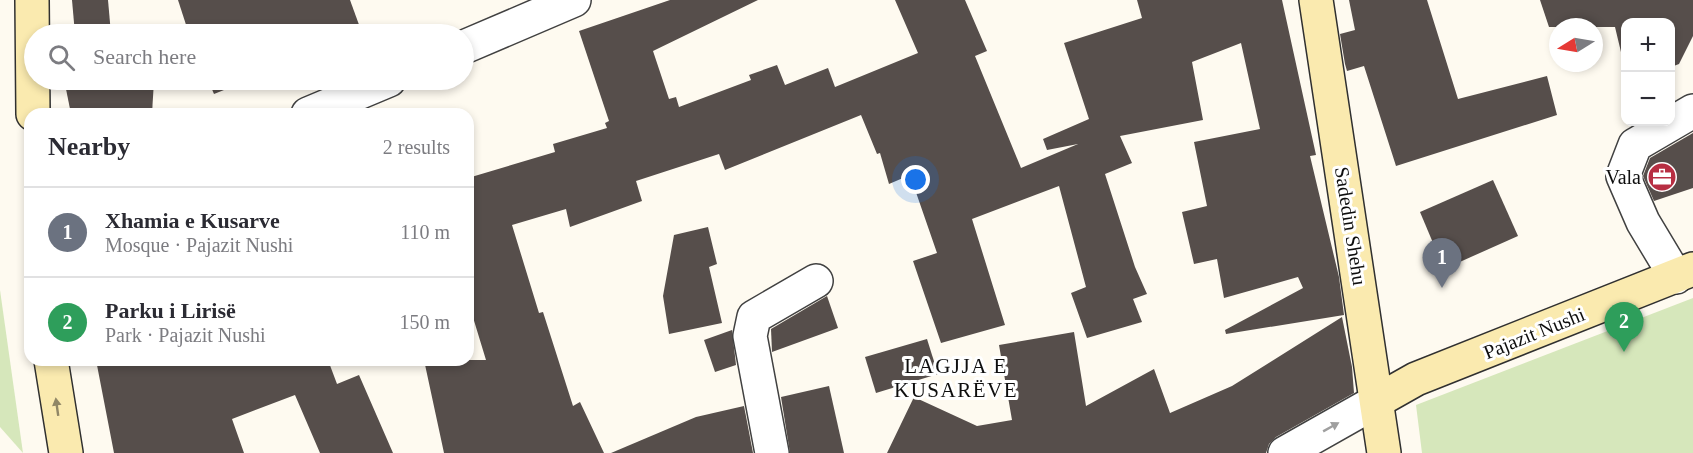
<!DOCTYPE html>
<html lang="en">
<head>
<meta charset="utf-8">
<style>
  :root { --surface:#fff; --page:#f2f2f3; --text:#2b2b33; --muted:#7c7c81; --line:#e1e1e2; --accent:#b72e42 }
  body { margin:0; font-family:Georgia,serif; background:var(--page); color:var(--text) }
  .controls { position:absolute; right:18px; top:18px; display:grid; overflow:hidden; border-radius:12px; box-shadow:0 3px 9px #0003 }
  .controls button { width:54px; height:54px; display:grid; place-items:center; padding:0; border:0; border-bottom:2px solid var(--line); background:var(--surface); color:var(--text); font:30px sans-serif }
  .compass { position:absolute; left:1549px; top:18px; width:54px; height:54px; border-radius:50%; background:var(--surface); box-shadow:0 3px 9px #0003; rotate:259deg }
  .you { position:absolute; left:916px; top:180px; width:21px; height:21px; margin:-15px; border:4px solid #fff; border-radius:50%; background:#1a73e8; box-shadow:0 0 0 9px #1a73e833 }
  .badge { display:grid; place-items:center; width:39px; height:39px; border-radius:50%; background:var(--accent); color:#fff; font-size:20px; font-weight:700 }
  .pin { position:absolute; translate:-50% -50px; filter:drop-shadow(0 2px 3px #0008) }
  .pin::after { content:''; position:absolute; top:32px; width:21px; height:18px; background:inherit; clip-path:polygon(0 0,100% 0,50% 100%) }
  .list { margin:0; padding:0; list-style:none }
  h2 { display:flex; justify-content:space-between; align-items:center; height:78px; margin:0; padding:0 24px; font-size:26px }
  h2 small { font-size:20px; font-weight:400; color:var(--muted) }
  .list li { display:grid; grid-template-columns:39px 1fr auto; gap:18px; align-items:center; box-sizing:border-box; height:90px; padding:0 24px; border-top:2px solid var(--line) }
  .list b { display:block; font-size:22px; white-space:nowrap }
  .list p { margin:0; font-size:20px; white-space:nowrap; color:var(--muted) }
  .list em { font-size:20px; font-style:normal; color:var(--muted) }
  .icon { flex:none; width:33px; height:33px; fill:none; stroke:currentColor; stroke-width:2; stroke-linecap:round; stroke-linejoin:round }
  .map { position:relative; flex:none; width:1693px; height:453px; overflow:hidden }
  .search { position:absolute; background:var(--surface); box-shadow:0 3px 9px #0003; left:24px; top:24px; width:450px; height:66px; display:flex; align-items:center; gap:15px; box-sizing:border-box; padding:0 21px; border-radius:33px; color:var(--muted); font-size:22px }
  .panel { position:absolute; background:var(--surface); box-shadow:0 3px 9px #0003; left:24px; top:108px; width:450px; height:258px; border-radius:18px }
  .map>svg:first-child { display:block }
  .park { fill:#d6e7bb }
  .building { fill:#564e4b }
  .lines { fill:none; stroke-linecap:round; stroke-linejoin:round }
  .street-casing { stroke:#414141; stroke-width:36 }
  .secondary-casing { stroke:#303030; stroke-width:36 }
  .street { stroke:#fff; stroke-width:33 }
  .secondary { stroke:#faeaaf; stroke-width:33 }
  .oneway { fill:#908767 }
  .oneway2 { fill:#9f9f9f }
  .labels { text-anchor:middle; stroke-width:6; stroke-linejoin:round; paint-order:stroke }
  .poi-label { font-size:20px; fill:#0e0e0e; stroke:#fff; text-anchor:end }
  .street-label { font-size:20px; fill:#0e0e0e; stroke:#fff }
  .neighbourhood-label { font-size:21px; letter-spacing:1.5px; fill:#0e0e0e; stroke:#fff }
</style>
</head>
<body>
<div class="map">
<svg width="1693" height="453" viewBox="0 0 1693 453">
  <rect width="100%" height="100%" fill="#fefaf0"/>
  <g class="park">
    <polygon points="0,290 23,453 0,427"/>
    <polygon points="1693,298 1693,453 1422,453 1416,405"/>
  </g>
  <g class="building">
    <polygon points="72,0 108,0 111,34 75,34"/>
    <polygon points="178,0 350,0 362,33 189,34"/>
    <polygon points="670,0 758,0 653,51 669,99 676,97 679,107 751,80 749,75 777,65 785,85 828,68 835,87 918,53 895,0 965,0 987,51 975,56 1021,168 1078,144 1047,150 1043,139 1089,119 1064,43 1142,18 1137,0 1282,0 1316,155 1310,156 1339,277 1344,315 1226,334 1225,330 1303,288 1298,277 1224,298 1217,259 1194,264 1182,212 1207,206 1194,142 1260,129 1241,43 1192,62 1203,120 1120,136 1132,163 1105,174 1135,267 1147,294 1133,299 1142,322 1087,338 1071,293 1086,287 1059,186 972,219 1005,325 941,343 913,261 937,253 910,175 889,184 880,153 877,154 861,115 725,170 719,154 636,181 642,201 570,227 566,209 512,225 539,313 543,312 573,406 580,402 604,453 444,453 424,360 486,360 468,301 468,178 555,152 553,144 607,128 605,123 609,121 579,31"/>
    <polygon points="1349,0 1427,0 1458,99 1547,76 1557,115 1396,166 1364,66 1347,71 1345,64 1340,34 1355,30"/>
    <polygon points="1540,0 1693,0 1693,36 1679,64 1671,67 1671,22 1626,22 1626,73 1615,27 1549,27"/>
    <polygon points="91,80 154,80 152,114 71,114 65,84"/>
    <polygon points="208,80 249,80 214,94"/>
    <polygon points="1693,133 1693,188 1654,201 1643,176 1650,158"/>
    <polygon points="1493,180 1518,236 1444,269 1420,212"/>
    <polygon points="708,227 717,264 709,267 722,323 669,334 663,296 674,235"/>
    <polygon points="827,296 838,328 772,352 771,329"/>
    <polygon points="1342,317 1352,367 1354,393 1276,437 1269,444 1266,453 887,453 914,397 977,426 1012,420 999,345 1074,332 1086,406 1154,369 1170,413 1232,386"/>
    <polygon points="732,330 736,365 715,372 704,340"/>
    <polygon points="927,339 938,374 876,393 865,357"/>
    <polygon points="96,360 328,360 337,384 359,375 393,453 320,453 295,395 232,419 244,453 114,453"/>
    <polygon points="829,386 844,453 790,453 781,397"/>
    <polygon points="744,406 753,453 611,453 696,417"/>
  </g>
  <g class="lines">
    <g class="street-casing">
      <g id="street">
        <polyline points="464,47 574,0"/>
        <polyline points="308,114 389,80"/>
        <polyline points="1676,277 1643,222 1623,176 1635,145 1693,111"/>
        <polyline points="772,453 750,336 754,317 816,281"/>
        <polyline points="1285,453 1377,401"/>
      </g>
    </g>
    <g class="secondary-casing">
      <g id="secondary">
        <polyline points="32,0 33,114"/>
        <polyline points="1316,0 1384,453"/>
        <polyline points="51,360 66,453"/>
        <polyline points="1377,401 1416,379 1693,269"/>
      </g>
    </g>
    <use href="#street" class="street"/>
    <use href="#secondary" class="secondary"/>
  </g>
  <defs><path id="oneway-solid" d="M-6-.8H1V-3.2L6.5 0L1 3.2V.8H-6Z" transform="scale(1.5)"/></defs>
  <use class="oneway" href="#oneway-solid" transform="translate(57 407) rotate(-98)"/>
  <use class="oneway2" href="#oneway-solid" transform="translate(1331 427) rotate(-29)"/>
  <defs>
    <g id="office-disc" transform="scale(1.5)"><circle r="9.5" fill="#b72e42" stroke="#fff"/><path d="M-6-3h4V-5.5h4V-3h4V5H-6ZM-1-4.5V-3h2v-1.5ZM-6 0V1H6V0Z" fill="#fff"/></g>
  </defs>
  <g fill-rule="evenodd">
    <use href="#office-disc" x="1662" y="177"/>
  </g>
  <g class="labels">
    <g class="poi-label">
      <text x="1641" y="184">Vala</text>
    </g>
    <g class="street-label">
      <text transform="translate(1351 226) rotate(81)" y="7">Sadedin Shehu</text>
      <text transform="translate(1534 333) rotate(-22)" y="7">Pajazit Nushi</text>
    </g>
    <g class="neighbourhood-label">
      <text x="956" y="373">LAGJJA E<tspan x="956" dy="24">KUSARËVE</tspan></text>
    </g>
  </g>
</svg>
<div class="controls">
<button>+</button>
<button>−</button>
</div>
<svg class="compass" viewBox="-18 -18 36 36"><path d="M0-13l5 13h-10z" fill="#e53935"/><path d="M0 13l5-13h-10z" fill="#7c7c81"/></svg>
<div class="you"></div>
<div class="pin badge" style="left:1442px;top:288px;background:#6b7280">1</div>
<div class="pin badge" style="left:1624px;top:352px;background:#2e9e5b">2</div>
<div class="search"><svg class="icon" aria-label="search" viewBox="0 0 24 24"><circle cx="10" cy="10" r="6"/><path d="M15 15l6 6"/></svg>Search here</div>
<section class="panel">
<h2>Nearby<small>2 results</small></h2>
<ul class="list">
<li><span class="badge" style="background:#6b7280">1</span><div><b>Xhamia e Kusarve</b><p>Mosque · Pajazit Nushi</p></div><em>110 m</em></li>
<li><span class="badge" style="background:#2e9e5b">2</span><div><b>Parku i Lirisë</b><p>Park · Pajazit Nushi</p></div><em>150 m</em></li>
</ul>
</section>
</div>
</body>
</html>
